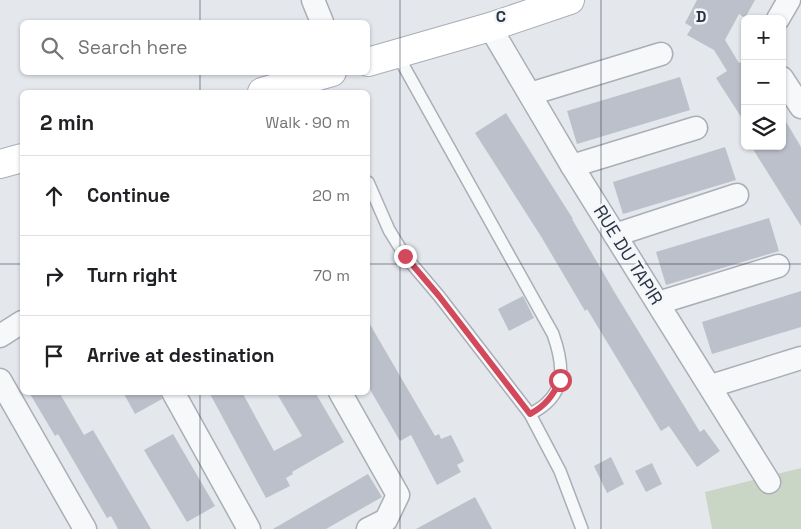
<!DOCTYPE html>
<html lang="en">
<head>
<meta charset="utf-8">
<style>
  :root { --surface:#fff; --page:#f6f6f6; --text:#202124; --muted:#757577; --line:#e0e0e0 }
  body { margin:0; font-family:"Space Grotesk",sans-serif; background:var(--page); color:var(--text) }
  .controls { position:absolute; right:15px; top:15px; display:grid; overflow:hidden; border-radius:8px; box-shadow:0 1px 4px #0004 }
  .controls button { width:45px; height:45px; display:grid; place-items:center; padding:0; border:0; border-bottom:1px solid var(--line); background:var(--surface); color:var(--text); font:25px sans-serif }
  .stop { position:absolute; width:15px; height:15px; margin:-11px; border:4px solid #d1495b; border-radius:50%; background:#fff }
  .stop.end { background:#d1495b; border-color:#fff; box-shadow:0 1px 5px #0008 }
  .list { margin:0; padding:0; list-style:none }
  h2 { display:flex; justify-content:space-between; align-items:center; height:65px; margin:0; padding:0 20px; font-size:21px }
  h2 small { font-size:16px; font-weight:400; color:var(--muted) }
  .list li { display:grid; grid-template-columns:32px 1fr auto; gap:15px; align-items:center; box-sizing:border-box; height:80px; padding:0 20px; border-top:1px solid var(--line) }
  .list b { display:block; font-size:19px; white-space:nowrap }
  .list em { font-size:16px; font-style:normal; color:var(--muted) }
  .icon { flex:none; width:28px; height:28px; fill:none; stroke:currentColor; stroke-width:2; stroke-linecap:round; stroke-linejoin:round }
  .map { position:relative; flex:none; width:801px; height:529px; overflow:hidden }
  .search { position:absolute; background:var(--surface); box-shadow:0 1px 4px #0004; left:20px; top:20px; width:350px; height:55px; display:flex; align-items:center; gap:12px; box-sizing:border-box; padding:0 18px; border-radius:8px; color:var(--muted); font-size:19px }
  .panel { position:absolute; background:var(--surface); box-shadow:0 1px 4px #0004; left:20px; top:90px; width:350px; height:305px; border-radius:8px }
  .map>svg:first-child { display:block }
  .green { fill:#c9d6c5 }
  .building { fill:#bbc0ca }
  .lines { fill:none; stroke-linecap:round; stroke-linejoin:round }
  .lane-casing { stroke:#a9aeb7; stroke-width:14 }
  .street-casing { stroke:#a9aeb7; stroke-width:25 }
  .secondary-casing { stroke:#a9aeb7; stroke-width:30 }
  .lane { stroke:#f7f8fa; stroke-width:11 }
  .street { stroke:#f7f8fa; stroke-width:22 }
  .secondary { stroke:#fff; stroke-width:28 }
  .route { stroke:#d1495b; stroke-width:6 }
  .grid { fill:none; stroke:#2b3445; stroke-width:1; stroke-opacity:0.55 }
  .labels { text-anchor:middle; stroke-width:5; stroke-linejoin:round; paint-order:stroke }
  .street-label { font-size:18px; fill:#2b3445; stroke:#f4f6f9 }
  .grid-label { font-size:16px; text-anchor:middle; font-weight:bold; fill:#2b3445; stroke:#f4f6f9; stroke-width:5; stroke-linejoin:round; paint-order:stroke }
</style>
</head>
<body>
<div class="map">
<svg width="801" height="529" viewBox="0 0 801 529">
  <rect width="100%" height="100%" fill="#e4e7ec"/>
  <polygon class="green" points="801,468 801,529 712,529 705,492"/>
  <g class="building">
    <polygon points="697,0 755,0 745,18 739,14 725,40 739,63 745,60 745,123 716,78 727,71 714,50 687,35 692,27 685,23"/>
    <polygon points="680,77 690,110 577,144 567,111"/>
    <polygon points="506,113 573,219 572,219 615,293 700,432 704,429 720,451 697,467 669,426 661,431 587,309 585,311 542,238 475,133"/>
    <polygon points="782,115 801,147 801,226 751,146 782,146"/>
    <polygon points="725,147 736,180 623,214 613,182"/>
    <polygon points="769,218 779,251 666,285 656,252"/>
    <polygon points="801,291 801,327 712,354 702,322"/>
    <polygon points="523,296 534,318 509,331 498,309"/>
    <polygon points="368,321 435,436 439,434 441,439 451,435 464,461 457,465 461,472 437,485 411,435 400,441 368,386"/>
    <polygon points="29,392 59,392 84,435 93,430 151,529 118,529 111,516 107,518 58,434 55,436"/>
    <polygon points="123,392 160,392 162,399 135,414"/>
    <polygon points="209,392 242,392 274,451 302,436 276,392 315,392 344,442 292,472 293,474 286,478 290,486 266,498"/>
    <polygon points="173,434 215,506 187,522 144,450"/>
    <polygon points="611,457 624,484 607,493 594,466"/>
    <polygon points="652,463 662,484 646,492 635,471"/>
    <polygon points="368,474 382,497 326,529 273,529"/>
    <polygon points="475,497 492,529 416,529"/>
  </g>
  <g class="lines">
    <g class="lane-casing">
      <g id="lane">
        <path d="M397,54L553,334C565,368 567,396 530,414"/>
        <polyline points="368,182 389,230 405,256 439,296 530,414 560,471 582,529"/>
      </g>
    </g>
    <g class="street-casing">
      <g id="street">
        <polyline points="313,0 322,22"/>
        <polyline points="778,19 789,0"/>
        <polyline points="490,27 572,166 769,482"/>
        <polyline points="782,78 801,107"/>
        <polyline points="530,94 661,54"/>
        <polyline points="572,166 696,128"/>
        <polyline points="615,235 737,195"/>
        <polyline points="658,303 778,266"/>
        <polyline points="0,336 22,322"/>
        <polyline points="0,380 85,529"/>
        <polyline points="711,386 801,358"/>
        <polyline points="173,392 249,529"/>
        <polyline points="340,392 398,495 386,520 368,529"/>
      </g>
    </g>
    <g class="secondary-casing">
      <g id="secondary">
        <polyline points="368,62 490,27 570,0"/>
        <polyline points="262,92 332,72"/>
        <polyline points="0,164 22,158"/>
      </g>
    </g>
    <use href="#lane" class="lane"/>
    <use href="#street" class="street"/>
    <use href="#secondary" class="secondary"/>
  </g>
  <g class="lines">
    <path class="route" d="M405,256L439,296L530,414C545,406 553,396 560,380"/>
  </g>
  <path class="grid" d="M200,0V22M400,0V529M601,0V529M200,72V92M0,264H22M368,264H801M200,392V529"/>
  <g class="labels">
    <g class="street-label">
      <text transform="translate(628 255) rotate(58)" y="6">RUE DU TAPIR</text>
    </g>
  </g>
  <g class="grid-label">
    <text x="501" y="22">C</text>
    <text x="701" y="22">D</text>
  </g>
</svg>
<div class="controls">
<button>+</button>
<button>−</button>
<button><svg class="icon" aria-label="layers" viewBox="0 0 24 24"><path d="M12 4l9 5-9 5-9-5zM3 14l9 5 9-5"/></svg></button>
</div>
<div class="stop" style="left:560px;top:380px"></div>
<div class="stop end" style="left:405px;top:256px"></div>
<div class="search"><svg class="icon" aria-label="search" viewBox="0 0 24 24"><circle cx="10" cy="10" r="6"/><path d="M15 15l6 6"/></svg>Search here</div>
<section class="panel">
<h2>2 min<small>Walk · 90 m</small></h2>
<ul class="list">
<li><svg class="icon" aria-label="ahead" viewBox="0 0 24 24"><path d="M12 20V5M6 11l6-6 6 6"/></svg><div><b>Continue</b></div><em>20 m</em></li>
<li><svg class="icon" aria-label="right" viewBox="0 0 24 24"><path d="M7 20v-9h11M14 6l5 5-5 5"/></svg><div><b>Turn right</b></div><em>70 m</em></li>
<li><svg class="icon" aria-label="arrive" viewBox="0 0 24 24"><path d="M6 21V4h12l-3 4 3 4H6"/></svg><div><b>Arrive at destination</b></div></li>
</ul>
</section>
</div>
</body>
</html>
